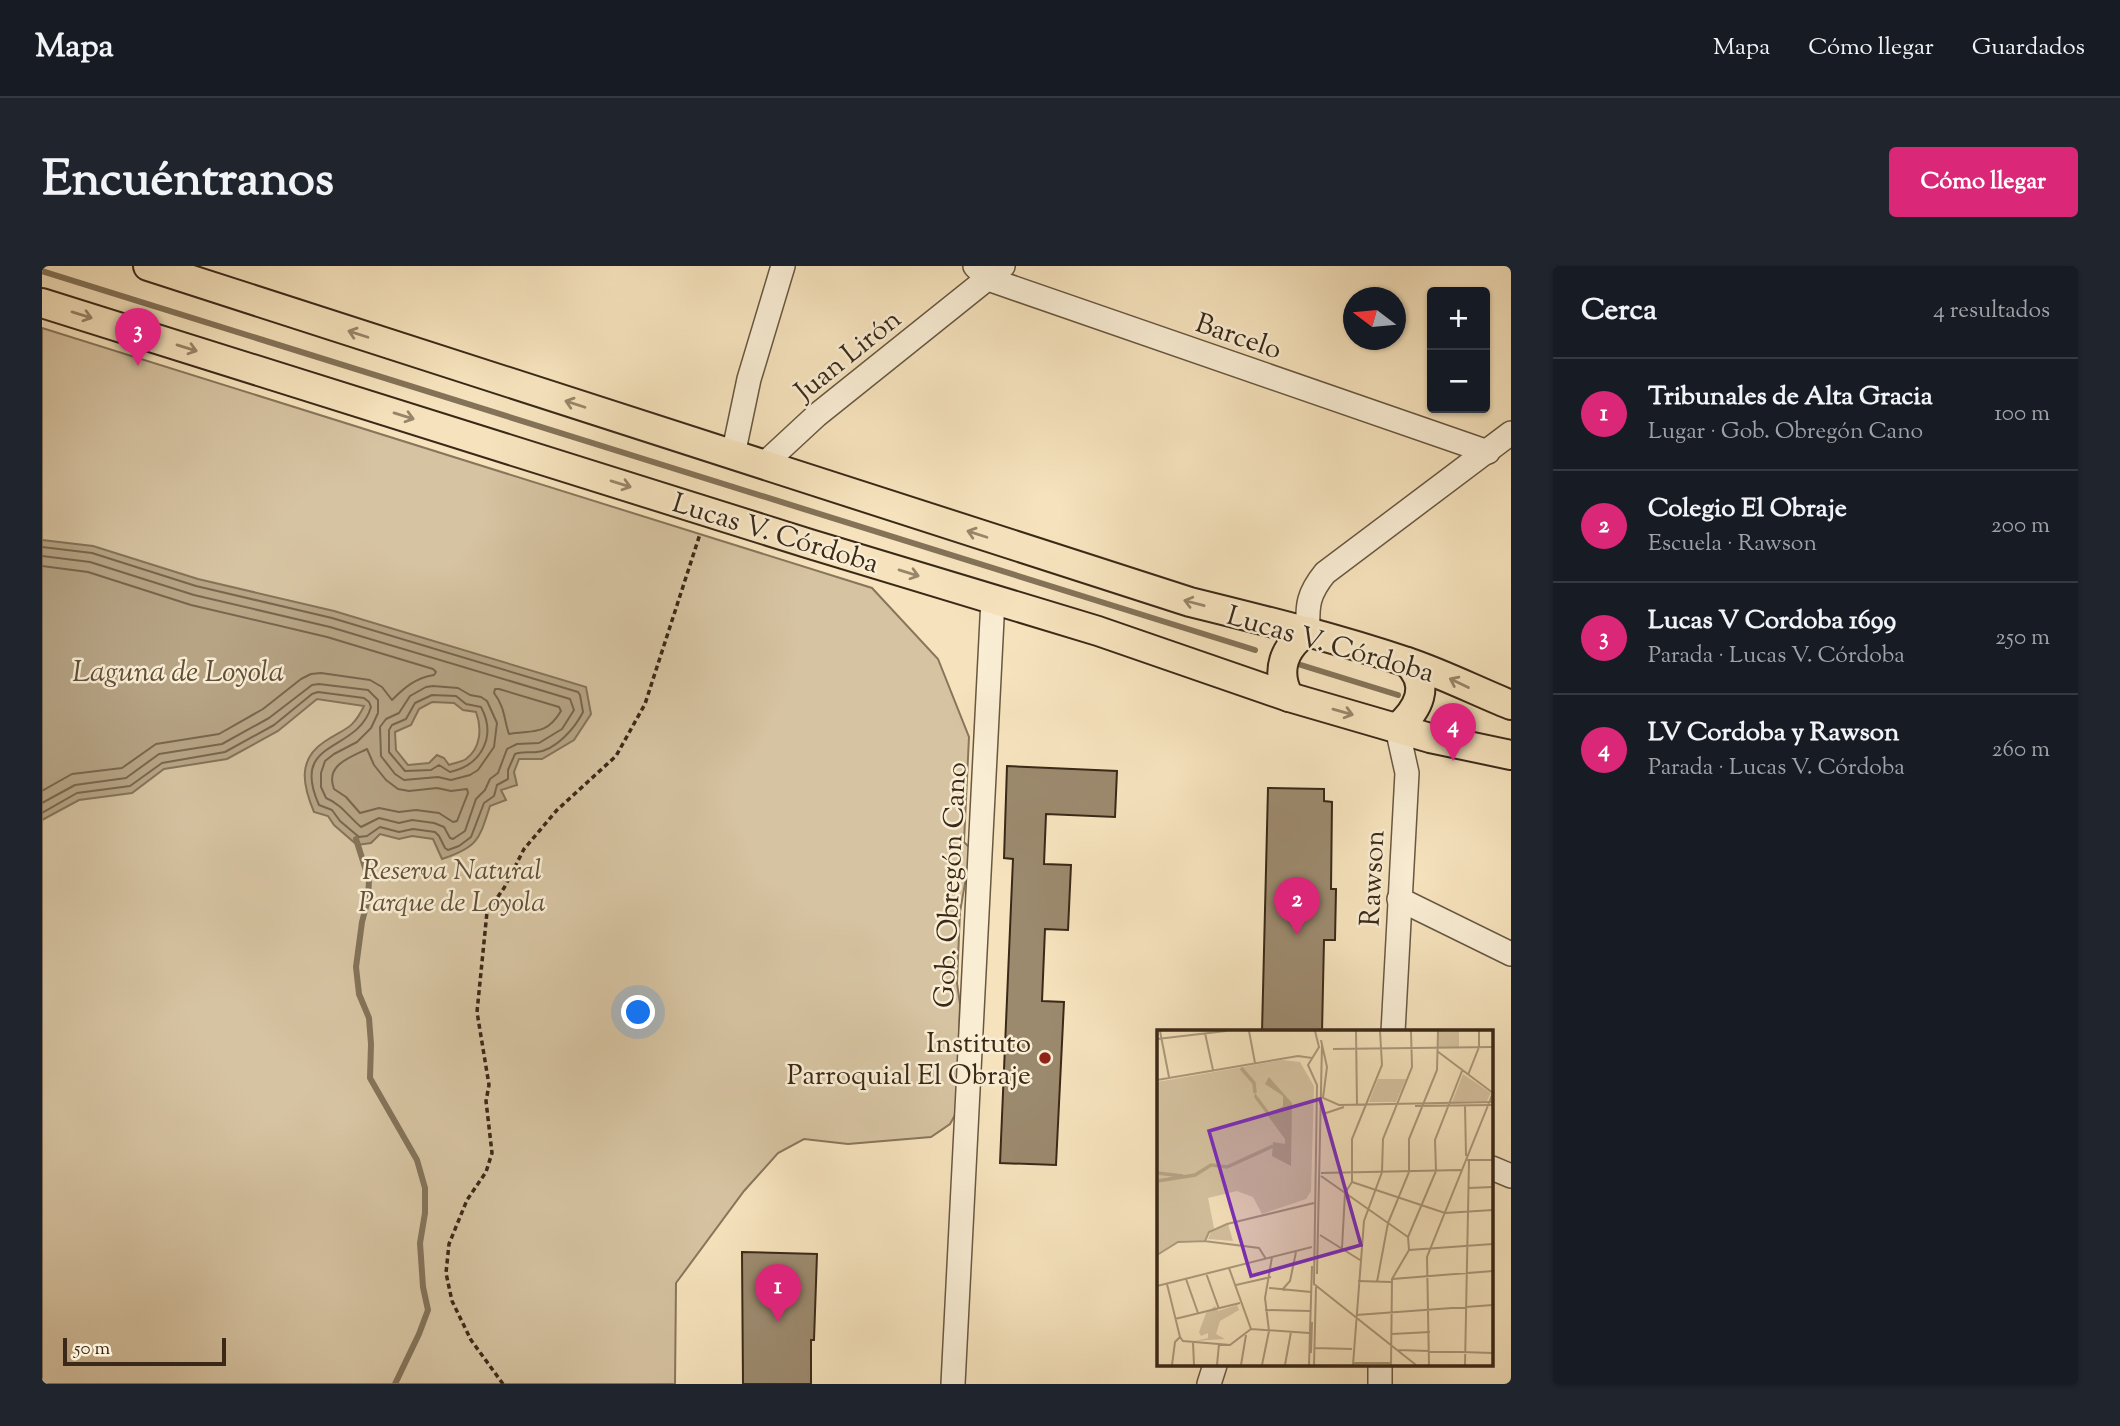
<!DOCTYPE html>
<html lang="es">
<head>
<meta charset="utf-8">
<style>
  :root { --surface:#171b24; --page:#20242c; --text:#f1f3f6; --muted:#9ea1a6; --line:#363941; --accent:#db2777 }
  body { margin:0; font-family:"Sorts Mill Goudy",serif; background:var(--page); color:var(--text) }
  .controls { position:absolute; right:21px; top:21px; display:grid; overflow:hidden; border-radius:7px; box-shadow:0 2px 5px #0004 }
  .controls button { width:63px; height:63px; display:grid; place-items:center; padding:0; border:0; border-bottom:2px solid var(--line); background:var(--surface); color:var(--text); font:35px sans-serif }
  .compass { position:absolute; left:1301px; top:21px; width:63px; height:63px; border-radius:50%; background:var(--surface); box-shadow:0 2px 5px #0004; rotate:286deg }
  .scale { position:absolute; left:21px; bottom:18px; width:163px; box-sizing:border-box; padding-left:7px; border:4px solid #3a2918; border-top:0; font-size:19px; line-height:24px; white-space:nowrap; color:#3a2918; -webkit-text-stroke:5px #f9edd4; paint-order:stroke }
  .you { position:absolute; left:597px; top:747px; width:24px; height:24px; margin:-18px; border:5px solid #fff; border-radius:50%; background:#1a73e8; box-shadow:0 0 0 10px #1a73e833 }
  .badge { display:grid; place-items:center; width:46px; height:46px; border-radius:50%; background:var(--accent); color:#fff; font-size:23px; font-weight:700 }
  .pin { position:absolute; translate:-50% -58px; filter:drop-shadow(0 2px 4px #0008) }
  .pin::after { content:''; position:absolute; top:37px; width:24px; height:21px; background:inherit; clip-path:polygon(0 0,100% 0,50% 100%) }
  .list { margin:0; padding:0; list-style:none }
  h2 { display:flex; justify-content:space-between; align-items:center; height:91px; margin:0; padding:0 28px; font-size:30px }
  h2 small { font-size:23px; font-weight:400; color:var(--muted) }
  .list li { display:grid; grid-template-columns:46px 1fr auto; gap:21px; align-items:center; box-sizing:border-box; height:112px; padding:0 28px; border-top:2px solid var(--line) }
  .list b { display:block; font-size:26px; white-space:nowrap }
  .list p { margin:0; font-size:23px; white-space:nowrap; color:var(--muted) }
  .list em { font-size:23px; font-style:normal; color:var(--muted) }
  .map { position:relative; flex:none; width:1469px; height:1118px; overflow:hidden; border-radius:7px }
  header { display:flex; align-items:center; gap:42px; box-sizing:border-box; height:98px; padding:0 35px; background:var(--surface); border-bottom:2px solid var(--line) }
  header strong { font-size:33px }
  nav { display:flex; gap:38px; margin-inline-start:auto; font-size:24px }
  .intro { display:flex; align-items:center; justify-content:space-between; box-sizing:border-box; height:168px; padding:0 42px }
  h1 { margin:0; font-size:49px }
  .button { padding:18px 32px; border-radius:7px; background:var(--accent); color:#fff; font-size:24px; font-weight:700 }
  main { display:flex; gap:42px; padding:0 42px }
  aside { flex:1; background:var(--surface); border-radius:7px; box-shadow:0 2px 5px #0004 }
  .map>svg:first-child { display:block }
  .green { fill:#d6c3a1; stroke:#88765c; stroke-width:2 }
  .water { fill:#b6a485; stroke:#847359; stroke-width:2; fill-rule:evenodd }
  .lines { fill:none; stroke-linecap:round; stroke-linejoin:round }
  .shore { stroke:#78664e; stroke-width:2 }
  .stream { stroke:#847359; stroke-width:6 }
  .building { fill:#9c8a6e; stroke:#3a2918; stroke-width:2 }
  .minor-casing { stroke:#695841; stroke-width:26 }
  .major-casing { stroke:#3a2918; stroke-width:32 }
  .path { stroke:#3a2918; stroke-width:3.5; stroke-dasharray:5 3.5; stroke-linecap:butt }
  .minor { stroke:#f9edd4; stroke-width:23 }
  .major { stroke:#f6e3bd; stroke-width:28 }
  .oneway { stroke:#98866a }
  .poi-dot { fill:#8f2418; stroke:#f9edd4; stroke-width:2.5 }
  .labels { text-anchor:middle; stroke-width:5; stroke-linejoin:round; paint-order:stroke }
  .street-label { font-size:28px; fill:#3a2918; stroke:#f9edd4 }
  .park-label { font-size:28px; font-style:italic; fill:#61503a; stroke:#f9edd4 }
  .poi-label { font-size:28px; fill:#3a2918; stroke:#f9edd4; text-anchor:end }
  .water-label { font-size:30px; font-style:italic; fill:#5f4e39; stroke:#f9edd4 }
  .inset-river { fill:none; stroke:#b6a485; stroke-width:3.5 }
  .inset-road { fill:none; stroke:#ab997b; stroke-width:2 }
  .view { fill:#7b2cbf; fill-opacity:0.15; stroke:#7b2cbf; stroke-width:3.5 }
  .inset-edge { fill:none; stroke:#3a2918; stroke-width:3.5 }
</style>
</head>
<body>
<header>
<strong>Mapa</strong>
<nav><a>Mapa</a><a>Cómo llegar</a><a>Guardados</a></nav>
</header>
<div class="intro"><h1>Encuéntranos</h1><a class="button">Cómo llegar</a></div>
<main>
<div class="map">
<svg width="1469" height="1118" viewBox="0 0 1469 1118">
  <rect width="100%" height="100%" fill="#f6e3bd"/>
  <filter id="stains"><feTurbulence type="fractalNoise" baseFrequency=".00286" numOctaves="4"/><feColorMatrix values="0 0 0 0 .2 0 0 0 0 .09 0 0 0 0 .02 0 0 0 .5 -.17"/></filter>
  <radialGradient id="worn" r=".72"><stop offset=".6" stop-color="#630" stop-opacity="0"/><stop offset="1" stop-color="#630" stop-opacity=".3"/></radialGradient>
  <polygon class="green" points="0,62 830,322 896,393 927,471 922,576 929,583 918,646 915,717 918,738 916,822 913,849 908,858 889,871 806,878 762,873 736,887 702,925 634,1017 633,1118 0,1118"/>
  <path class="water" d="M0,274L51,280L156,313L292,345L544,421L549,448L532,474L500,493H477L472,506L475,519L459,524L464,534L448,540C437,574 436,581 400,593L391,573L370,570L357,573L338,568L329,577L315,579L292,559L286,550L272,546C261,520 255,494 282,476C302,462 310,465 322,440L275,433L236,465L185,493L122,503L90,527L37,534L0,554ZM390,436L412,437L421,444L434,446C440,462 439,482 424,493C420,496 412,497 407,499L402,492L395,489L387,497L366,499L354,484L353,466L369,459L377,443Z"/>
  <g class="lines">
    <g class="shore">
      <path d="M0,281L50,287L154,320L290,352L536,426L538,429L541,446C533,462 514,484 495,486C487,487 480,485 473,488L466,504V513L455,519L452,530L442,537L429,571L417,580L406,584L403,582L397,570L393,566L371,563L357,566L338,561L325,570L317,571L298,555L290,544L277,539C247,472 315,488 329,441L327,436L322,432L276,426L270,428L232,459L183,486L120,497L88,520L35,527L0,547"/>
      <path d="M0,290L48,296L152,329L288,361L528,433L532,444L520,463L497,477L475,478L465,483L456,507L448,513L443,524L434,533L423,565L411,573L408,572L402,561L392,557L370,554L357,557L337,552L319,561C307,551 299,538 284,532L279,521V507L283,495L292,488L315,476L329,462L336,447V434L326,424L277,418L270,419L227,452L180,478L117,488L84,512L33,519L0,537"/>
      <path d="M0,300L46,306L149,339L285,371L391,403L394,406L392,409C373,412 362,422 350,434L340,421L328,414L279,407L269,408L259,413L221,443L177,468L114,478L80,502L30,508L0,525"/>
      <polygon points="391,420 416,422 428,429 439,431 445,435 455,457 452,481 436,504 428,509 409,514 396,511 362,514 353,508 339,490 338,461 344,453 357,447 368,430 384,421"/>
      <path d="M453,423H457L517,441L519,445C504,470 491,464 467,468C462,454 463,441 452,427Z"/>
      <path d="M390,429L414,430L424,438L439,441C455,471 439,499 408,506L397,499L389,504L363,505L347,486V464L350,459L364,453L373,437Z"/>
      <path d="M325,483L332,499L344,514L356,523L367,525L395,522L409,525L425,523L426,527L415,555L411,556L397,547L374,544L357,546L337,542L318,547L304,531L292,523C283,499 307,492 325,483Z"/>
    </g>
    <g class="stream">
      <polyline points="0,5 1213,384"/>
      <polyline points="1259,399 1356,429"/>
      <polyline points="1402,443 1423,447"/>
      <polyline points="314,573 327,614 326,633 320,656 314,701 317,728 327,752 329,778 328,812 375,894 383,922 383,947 378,977 381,1021 386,1044 377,1068 353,1118"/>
    </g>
  </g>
  <g class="building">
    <polygon points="965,500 1075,505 1073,551 1004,548 1002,598 1029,599 1026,664 1003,663 1000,735 1022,736 1014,899 958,897 971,593 962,592"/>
    <polygon points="1226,522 1282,523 1282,535 1290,536 1289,623 1294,623 1293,674 1282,674 1280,766 1220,766"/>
    <polygon points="700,986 775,988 772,1074 769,1074 769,1118 701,1118"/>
  </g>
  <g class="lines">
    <g class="minor-casing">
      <g id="minor">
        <polyline points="933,0 946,13 1446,186"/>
        <polyline points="691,189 707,113 741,0"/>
        <polyline points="721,199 775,149 961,0"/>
        <path d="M1266,365C1265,339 1266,328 1283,307L1469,167"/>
        <polyline points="1357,633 1469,688"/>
        <polyline points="1351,766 1365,507 1355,462"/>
        <polyline points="1450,902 1469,910"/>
        <polyline points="911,1118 951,333"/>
        <polyline points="1167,1118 1173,1099"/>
        <polyline points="1338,1118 1338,1099"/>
      </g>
    </g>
    <g class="major-casing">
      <g id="major">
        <path d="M106,0L1148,336C1221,354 1294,372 1365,396C1401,408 1434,425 1469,439"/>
        <polyline points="0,37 768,278 1056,365 1247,431 1388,472 1469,489"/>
        <path d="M1247,431C1233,405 1242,381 1266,365"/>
        <path d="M1355,462C1376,444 1390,419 1365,396"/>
      </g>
    </g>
    <polyline class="path" points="461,1118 429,1074 410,1035 404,1007 407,978 425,934 444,906 450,887 444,835 447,819 435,746 445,646 462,622 482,583 515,544 574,490 603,438 658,268"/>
    <use href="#minor" class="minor"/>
    <use href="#major" class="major"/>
  </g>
  <defs><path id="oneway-shaft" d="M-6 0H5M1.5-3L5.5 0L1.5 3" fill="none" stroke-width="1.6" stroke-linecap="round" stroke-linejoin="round" transform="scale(1.75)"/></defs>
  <g class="oneway">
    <use href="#oneway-shaft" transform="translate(40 49) rotate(17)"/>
    <use href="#oneway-shaft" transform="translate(316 68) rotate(-162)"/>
    <use href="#oneway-shaft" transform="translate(145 82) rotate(17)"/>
    <use href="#oneway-shaft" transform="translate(533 138) rotate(-162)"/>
    <use href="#oneway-shaft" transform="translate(362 150) rotate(17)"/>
    <use href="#oneway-shaft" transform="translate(579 218) rotate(17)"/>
    <use href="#oneway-shaft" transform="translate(935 268) rotate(-162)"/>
    <use href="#oneway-shaft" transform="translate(867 307) rotate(17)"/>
    <use href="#oneway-shaft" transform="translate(1152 337) rotate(-165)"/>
    <use href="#oneway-shaft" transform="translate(1417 417) rotate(-154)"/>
    <use href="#oneway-shaft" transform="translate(1301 446) rotate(16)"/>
  </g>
  <circle class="poi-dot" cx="1003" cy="792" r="7"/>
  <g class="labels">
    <g class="street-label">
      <text transform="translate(1197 69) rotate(19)" y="10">Barcelo</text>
      <text transform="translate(805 88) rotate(-39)" y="10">Juan Lirón</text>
      <text transform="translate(734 266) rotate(17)" y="10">Lucas V. Córdoba</text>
      <text transform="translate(1289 377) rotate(16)" y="10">Lucas V. Córdoba</text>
      <text transform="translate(1329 612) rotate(-87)" y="10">Rawson</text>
      <text transform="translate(907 619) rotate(-87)" y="10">Gob. Obregón Cano</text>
    </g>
    <g class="park-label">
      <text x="410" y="613">Reserva Natural<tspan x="410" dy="32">Parque de Loyola</tspan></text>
    </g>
    <g class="poi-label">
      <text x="989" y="786">Instituto<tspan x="989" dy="32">Parroquial El Obraje</tspan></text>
    </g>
    <g class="water-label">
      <text x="136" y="415">Laguna de Loyola</text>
    </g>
  </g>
  <g transform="translate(1115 764)">
    <rect width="336" height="336" fill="#f6e3bd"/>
    <path d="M281,1H302V17L280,18ZM125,30L143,32L157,56L154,161L149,169L105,184L96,167L80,161L51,168L57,198L47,210L22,211L0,224V52ZM306,44L334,63L330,71L295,72ZM221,49H249L239,72H212ZM71,194L76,211L51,209L54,202ZM80,275L82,280L63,291L59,304L68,309L37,311L51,308V303L44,306L42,302L49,283L58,276L61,281Z" fill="#d6c3a1"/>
    <path d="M112,47L135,73L134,136L115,126L116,112L128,114V109L97,67L98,63L113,83L126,76V66L108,54Z" fill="#b6a485"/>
    <path class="inset-river" d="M84,38L97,53L98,63M0,143L26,146M0,151L38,145L54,135L70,137L116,116"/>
    <path class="inset-road" d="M3,1L12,47M92,1L98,33M158,1L162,17L151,35L160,55L157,254L259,335M199,1L200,75M48,3L56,40M0,9L69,1M164,10L170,37L166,68L182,75L336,72M176,19L336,17M280,21L336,63M311,45L322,17V1M0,50L141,26L155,28M308,75L309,126M258,76L336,75M166,84L187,77M310,130H336M164,143L304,140M164,146L251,207M195,152L288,183L336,180M312,158L336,157M163,205L203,230M47,211L102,218L109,229M185,218L188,163L195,152V109L225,35L223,1M252,220L336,214M0,225L21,212L48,211L52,202L70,194L157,173M72,238L94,299M49,243L62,279M160,244L165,14M29,249L41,283M235,249L336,241M201,251L234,252M220,252L231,193L252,142V109L280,40L281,1M10,254L23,307M79,255L114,247M0,256L155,217M112,258L154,262M125,260L133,251L139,222M108,280L153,281M199,285L336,275M18,289L83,273M235,304L273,302M23,307L26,311L73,315L94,299L152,303M36,312L37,335M158,318L195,319M240,320L336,323M154,323L155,292M196,333H234M15,335L18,312L23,307M60,335L62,314M84,335L89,305M105,335L112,301L108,268L115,227M128,335L134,302M152,335L155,236M157,335L159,257M196,335L207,191L225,142L226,109L255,37L254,1M234,335L235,249L252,220L251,207L279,141L278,110L305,41M272,335L270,227L336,63M308,335L312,131"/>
    <path class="view" d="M163,69L204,215L94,246L52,101Z"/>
    <rect width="336" height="336" class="inset-edge"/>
  </g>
  <rect width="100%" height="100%" filter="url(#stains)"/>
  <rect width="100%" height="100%" fill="url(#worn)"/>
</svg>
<div class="controls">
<button>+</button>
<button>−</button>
</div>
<svg class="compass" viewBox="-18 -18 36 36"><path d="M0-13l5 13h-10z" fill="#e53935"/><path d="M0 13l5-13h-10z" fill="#9ea1a6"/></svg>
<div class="scale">50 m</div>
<div class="you"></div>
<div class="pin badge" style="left:736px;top:1056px">1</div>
<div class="pin badge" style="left:1255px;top:669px">2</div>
<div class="pin badge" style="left:96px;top:100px">3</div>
<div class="pin badge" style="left:1411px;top:495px">4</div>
</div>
<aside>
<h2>Cerca<small>4 resultados</small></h2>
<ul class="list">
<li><span class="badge">1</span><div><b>Tribunales de Alta Gracia</b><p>Lugar · Gob. Obregón Cano</p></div><em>100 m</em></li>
<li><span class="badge">2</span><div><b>Colegio El Obraje</b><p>Escuela · Rawson</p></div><em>200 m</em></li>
<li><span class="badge">3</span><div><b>Lucas V Cordoba 1699</b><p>Parada · Lucas V. Córdoba</p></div><em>250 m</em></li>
<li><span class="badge">4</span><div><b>LV Cordoba y Rawson</b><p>Parada · Lucas V. Córdoba</p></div><em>260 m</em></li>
</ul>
</aside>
</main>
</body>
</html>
